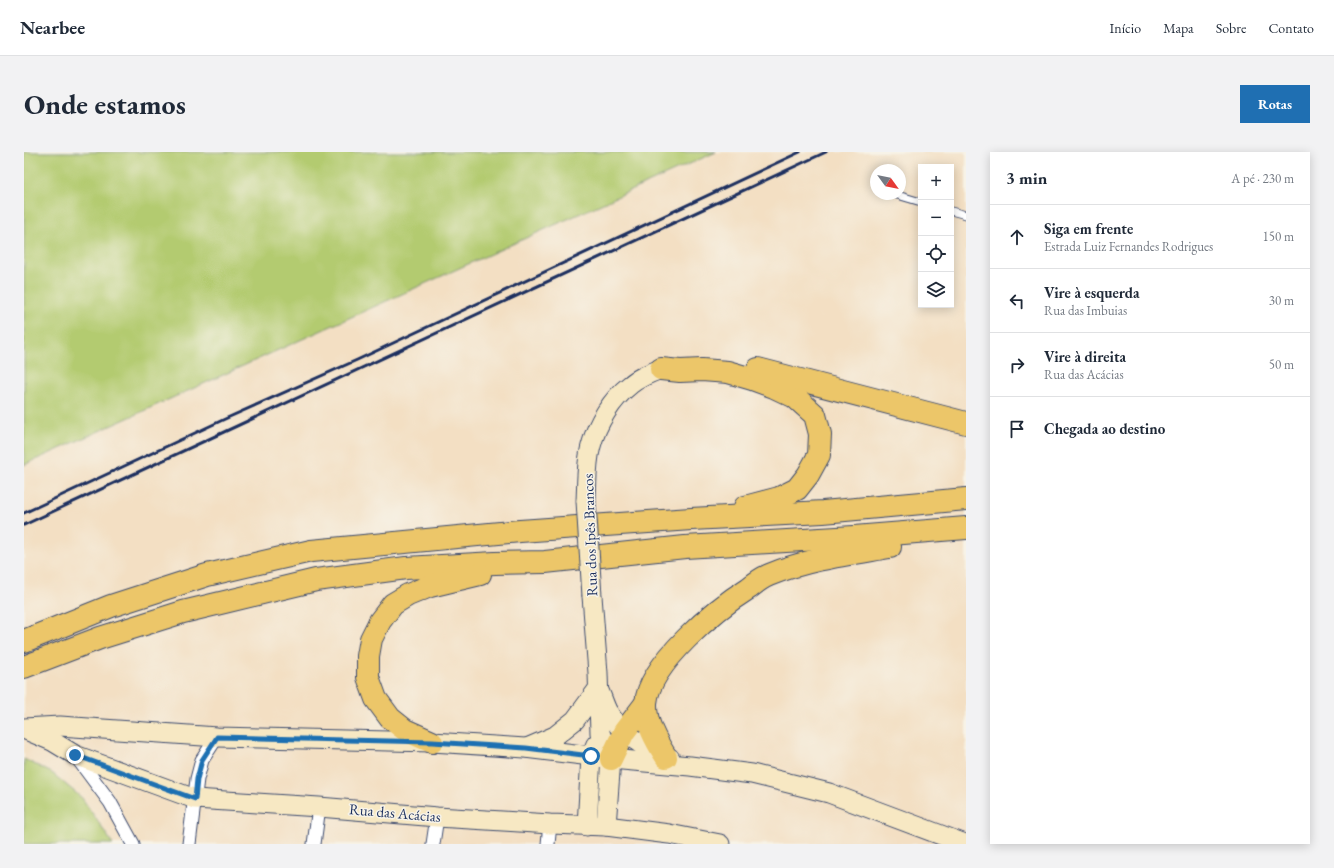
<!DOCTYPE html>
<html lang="pt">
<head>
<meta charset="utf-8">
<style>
  :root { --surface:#fff; --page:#f2f2f3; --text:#1f2937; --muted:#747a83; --line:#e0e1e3; --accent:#1f6fb2 }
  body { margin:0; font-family:"EB Garamond",serif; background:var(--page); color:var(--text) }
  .controls { position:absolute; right:12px; top:12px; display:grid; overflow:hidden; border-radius:0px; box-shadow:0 2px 10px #0003 }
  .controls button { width:36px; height:36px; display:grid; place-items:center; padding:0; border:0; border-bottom:1px solid var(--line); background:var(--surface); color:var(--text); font:20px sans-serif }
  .compass { position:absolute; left:846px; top:12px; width:36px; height:36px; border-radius:50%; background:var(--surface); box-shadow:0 2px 10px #0003; rotate:123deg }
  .stop { position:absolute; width:12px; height:12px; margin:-9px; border:3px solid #1f6fb2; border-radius:50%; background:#fff }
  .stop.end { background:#1f6fb2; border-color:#fff; box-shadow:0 1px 4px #0008 }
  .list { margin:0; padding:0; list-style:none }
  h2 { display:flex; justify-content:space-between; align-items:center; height:52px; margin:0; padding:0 16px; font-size:17px }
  h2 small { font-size:13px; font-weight:400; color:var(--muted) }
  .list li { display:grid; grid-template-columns:26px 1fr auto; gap:12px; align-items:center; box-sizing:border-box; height:64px; padding:0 16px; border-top:1px solid var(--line) }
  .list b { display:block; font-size:15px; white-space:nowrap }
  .list p { margin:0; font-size:13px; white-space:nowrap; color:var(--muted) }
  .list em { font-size:13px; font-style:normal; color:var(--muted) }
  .icon { flex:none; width:22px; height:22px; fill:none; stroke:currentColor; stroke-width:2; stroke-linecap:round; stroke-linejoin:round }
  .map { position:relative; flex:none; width:942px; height:692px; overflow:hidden; border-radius:0px }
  header { display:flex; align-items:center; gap:24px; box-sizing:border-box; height:56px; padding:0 20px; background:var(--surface); border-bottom:1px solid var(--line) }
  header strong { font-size:19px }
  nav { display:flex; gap:22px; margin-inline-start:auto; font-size:14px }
  .intro { display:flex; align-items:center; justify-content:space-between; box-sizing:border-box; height:96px; padding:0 24px }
  h1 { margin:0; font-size:28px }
  .button { padding:10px 18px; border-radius:0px; background:var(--accent); color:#fff; font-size:14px; font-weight:700 }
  main { display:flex; gap:24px; padding:0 24px }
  aside { flex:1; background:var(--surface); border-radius:0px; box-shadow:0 2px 10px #0003 }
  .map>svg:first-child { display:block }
  .green { fill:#b3cb70; stroke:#677d67 }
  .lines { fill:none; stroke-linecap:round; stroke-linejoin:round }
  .lane-casing { stroke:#3b496d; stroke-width:9 }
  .street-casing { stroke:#3b496d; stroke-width:15 }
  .secondary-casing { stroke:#3b496d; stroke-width:21 }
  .highway-casing { stroke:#3b496d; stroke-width:24 }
  .lane { stroke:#fff; stroke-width:7 }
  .street { stroke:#fff; stroke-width:13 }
  .secondary { stroke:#f7e8c3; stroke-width:19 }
  .highway { stroke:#ecc669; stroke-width:22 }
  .rail { stroke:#1b2f5e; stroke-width:3 }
  .secondary-bridge-casing { stroke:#3b496d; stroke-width:21; stroke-linecap:butt }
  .secondary-bridge { stroke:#f7e8c3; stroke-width:19 }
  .route { stroke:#1f6fb2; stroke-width:5 }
  .labels { text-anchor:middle; stroke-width:3; stroke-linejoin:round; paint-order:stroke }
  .street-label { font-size:15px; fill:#1b2f5e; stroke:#f7f3e8 }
</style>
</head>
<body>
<header>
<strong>Nearbee</strong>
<nav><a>Início</a><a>Mapa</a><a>Sobre</a><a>Contato</a></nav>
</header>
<div class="intro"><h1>Onde estamos</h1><a class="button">Rotas</a></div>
<main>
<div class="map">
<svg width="942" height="692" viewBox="0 0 942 692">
  <rect width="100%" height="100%" fill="#f7f3e8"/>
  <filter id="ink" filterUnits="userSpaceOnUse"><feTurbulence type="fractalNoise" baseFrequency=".025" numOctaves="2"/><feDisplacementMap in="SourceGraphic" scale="8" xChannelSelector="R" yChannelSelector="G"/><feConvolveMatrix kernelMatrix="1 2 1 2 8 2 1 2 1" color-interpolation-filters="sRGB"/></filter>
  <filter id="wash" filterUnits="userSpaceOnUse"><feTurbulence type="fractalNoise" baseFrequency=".012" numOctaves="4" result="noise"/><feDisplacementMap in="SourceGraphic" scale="16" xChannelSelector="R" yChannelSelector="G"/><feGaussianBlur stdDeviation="0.9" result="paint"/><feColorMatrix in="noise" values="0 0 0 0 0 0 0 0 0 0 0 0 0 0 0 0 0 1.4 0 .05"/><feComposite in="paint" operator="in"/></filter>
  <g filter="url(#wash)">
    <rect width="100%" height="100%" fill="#f3dfc3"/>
    <g class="green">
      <polygon points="0,0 692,0 0,313"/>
      <polygon points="0,607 28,621 58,646 89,692 0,692"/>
    </g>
  </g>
  <g filter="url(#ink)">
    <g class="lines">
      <g class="lane-casing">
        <g id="lane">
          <polyline points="870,42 897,50"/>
          <polyline points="927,59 942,63"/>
        </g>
      </g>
      <g class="street-casing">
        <g id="street">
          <polyline points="51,603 86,650 109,692"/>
          <polyline points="165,692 173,627 178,608 193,585"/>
          <polyline points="290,692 295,655"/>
          <polyline points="409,692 413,665"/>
          <polyline points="524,692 526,672"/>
        </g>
      </g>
      <g class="secondary-casing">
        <g id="secondary">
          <path d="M562,349C563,331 562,312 567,294C573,271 588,247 606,233C615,225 626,221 637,217"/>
          <polyline points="568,444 574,521 576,581 587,607 582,674"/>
          <polyline points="0,576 36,574 193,585 408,590 501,596 567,604 587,607 666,614 728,622 805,641 941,692"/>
          <polyline points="2,578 28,589 51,603 171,647 295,655 413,665 526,672 582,674 645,682 696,692"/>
          <path d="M503,596L531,584L551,568L574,537C578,544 580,553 584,560C598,583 622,597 646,606"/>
          <polyline points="563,674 567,604 572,592"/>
        </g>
      </g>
      <g class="highway-casing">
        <g id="highway">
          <polyline points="637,217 656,219 678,218 704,220 728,227 750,235 771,245 791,263 796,282 795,303 784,323 773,337 755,346 721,355"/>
          <polyline points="734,217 942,271"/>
          <polyline points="0,489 87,454 183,423 287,399 496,379 667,367 799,360 942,347"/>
          <polyline points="0,515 76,486 159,460 292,428 382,416 471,411 521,410 661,395 830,385 942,376"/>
          <polyline points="408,590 381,578 366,566 352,547 344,525 344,504 347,487 356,469 369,452 384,443 406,434 456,422"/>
          <path d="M642,605C632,589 621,570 622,551C625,512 693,456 725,436C731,431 738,426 745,423C784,407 825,402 866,395"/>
          <polyline points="587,607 600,580 622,551"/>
        </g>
      </g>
      <use href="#lane" class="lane"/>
      <use href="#street" class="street"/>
      <use href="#secondary" class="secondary"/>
      <use href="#highway" class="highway"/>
      <g class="rail">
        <polyline points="0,361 203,266 333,208 776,0"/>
        <polyline points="0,373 802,0"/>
      </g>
      <g class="secondary-bridge-casing">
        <polyline id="secondary-bridge" points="562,349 568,444"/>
      </g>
      <use href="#secondary-bridge" class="secondary-bridge"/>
    </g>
  </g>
  <g class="lines" filter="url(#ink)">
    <polyline class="route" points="51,603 171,647 173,627 178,608 193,585 408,590 502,596 567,604"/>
  </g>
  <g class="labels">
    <g class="street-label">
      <text transform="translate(566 383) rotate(-92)" y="5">Rua dos Ipês Brancos</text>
      <text transform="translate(371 661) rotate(5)" y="5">Rua das Acácias</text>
    </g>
  </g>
</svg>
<div class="controls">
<button>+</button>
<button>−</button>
<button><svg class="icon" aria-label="locate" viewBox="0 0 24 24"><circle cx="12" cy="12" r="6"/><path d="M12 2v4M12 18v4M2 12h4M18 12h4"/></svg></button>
<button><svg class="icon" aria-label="layers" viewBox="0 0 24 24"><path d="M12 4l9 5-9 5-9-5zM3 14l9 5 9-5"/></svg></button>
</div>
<svg class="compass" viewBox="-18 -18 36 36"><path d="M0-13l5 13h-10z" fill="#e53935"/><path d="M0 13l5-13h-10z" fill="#747a83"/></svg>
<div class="stop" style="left:567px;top:604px"></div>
<div class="stop end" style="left:51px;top:603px"></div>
</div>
<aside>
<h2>3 min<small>A pé · 230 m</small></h2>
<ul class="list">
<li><svg class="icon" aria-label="ahead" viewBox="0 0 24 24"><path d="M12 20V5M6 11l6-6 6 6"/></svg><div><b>Siga em frente</b><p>Estrada Luiz Fernandes Rodrigues</p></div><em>150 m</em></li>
<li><svg class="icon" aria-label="left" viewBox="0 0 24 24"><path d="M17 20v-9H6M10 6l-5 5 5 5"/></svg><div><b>Vire à esquerda</b><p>Rua das Imbuias</p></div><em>30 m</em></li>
<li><svg class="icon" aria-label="right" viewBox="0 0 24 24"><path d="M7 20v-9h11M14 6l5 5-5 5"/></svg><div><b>Vire à direita</b><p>Rua das Acácias</p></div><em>50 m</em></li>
<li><svg class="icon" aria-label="arrive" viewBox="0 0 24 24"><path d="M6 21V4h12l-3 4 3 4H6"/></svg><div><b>Chegada ao destino</b></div></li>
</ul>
</aside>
</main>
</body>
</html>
